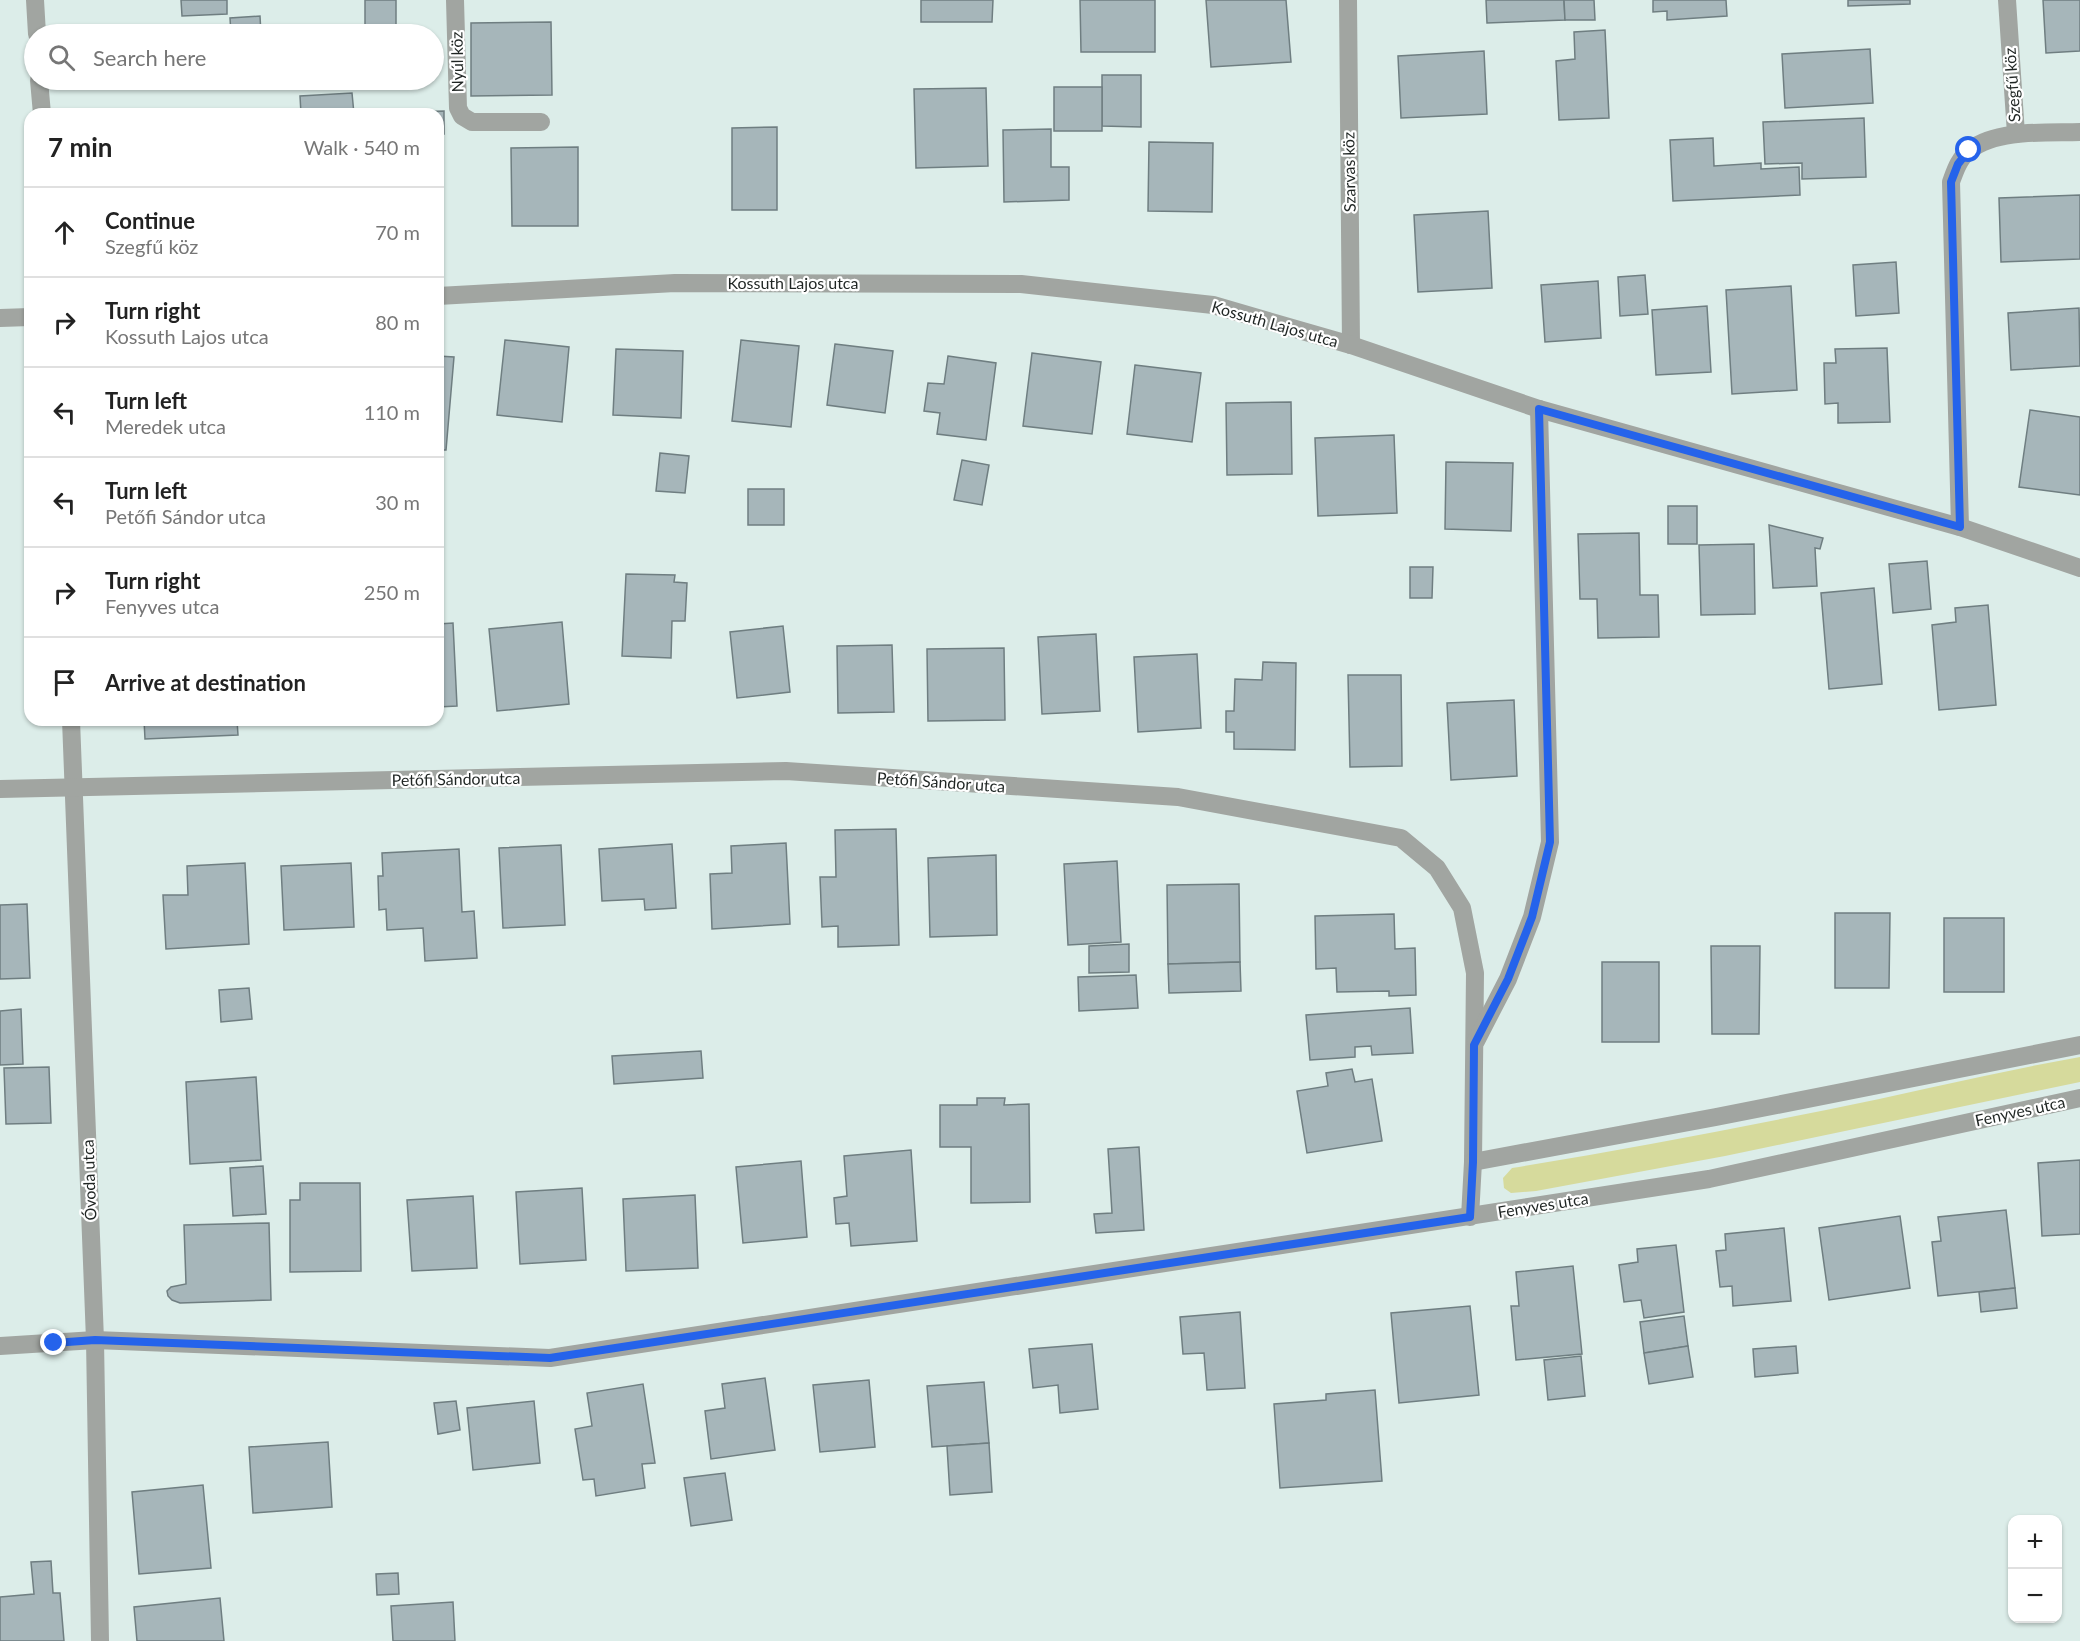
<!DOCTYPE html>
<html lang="en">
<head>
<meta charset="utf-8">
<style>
  :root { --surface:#fff; --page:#f6f6f6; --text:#222; --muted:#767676; --line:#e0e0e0 }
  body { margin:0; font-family:Lato,sans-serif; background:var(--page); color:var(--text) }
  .controls { position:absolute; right:18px; bottom:18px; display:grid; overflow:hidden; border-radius:12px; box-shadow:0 2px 4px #0004 }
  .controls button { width:54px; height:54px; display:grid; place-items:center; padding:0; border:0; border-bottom:2px solid var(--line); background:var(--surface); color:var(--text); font:30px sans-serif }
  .stop { position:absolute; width:18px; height:18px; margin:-14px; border:4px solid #2563eb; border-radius:50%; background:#fff }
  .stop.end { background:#2563eb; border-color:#fff; box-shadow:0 2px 6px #0008 }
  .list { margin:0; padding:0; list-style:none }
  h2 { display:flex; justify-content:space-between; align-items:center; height:78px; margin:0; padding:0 24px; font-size:26px }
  h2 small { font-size:20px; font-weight:400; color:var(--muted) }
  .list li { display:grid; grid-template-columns:39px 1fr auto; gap:18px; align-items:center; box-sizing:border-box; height:90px; padding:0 24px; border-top:2px solid var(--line) }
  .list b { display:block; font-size:22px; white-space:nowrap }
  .list p { margin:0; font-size:20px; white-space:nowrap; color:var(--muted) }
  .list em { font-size:20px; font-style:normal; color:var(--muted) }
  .icon { flex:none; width:33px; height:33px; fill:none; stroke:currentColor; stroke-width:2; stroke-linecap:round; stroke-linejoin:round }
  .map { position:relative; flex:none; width:2080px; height:1641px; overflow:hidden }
  .search { position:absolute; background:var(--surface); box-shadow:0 2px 4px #0004; left:24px; top:24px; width:420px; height:66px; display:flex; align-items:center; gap:15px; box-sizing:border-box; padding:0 21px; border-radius:33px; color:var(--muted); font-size:22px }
  .panel { position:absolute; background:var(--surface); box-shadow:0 2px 4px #0004; left:24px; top:108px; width:420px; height:618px; border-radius:18px }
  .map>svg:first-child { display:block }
  .green { fill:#d6da9c }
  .building { fill:#a6b6ba; stroke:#6f7e81; stroke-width:1.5 }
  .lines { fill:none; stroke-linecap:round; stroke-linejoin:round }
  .minor { stroke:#a1a5a1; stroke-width:18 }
  .route { stroke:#2563eb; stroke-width:8 }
  .labels { text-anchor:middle; stroke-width:4.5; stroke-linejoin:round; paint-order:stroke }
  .street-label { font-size:16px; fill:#1f2523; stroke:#fff }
</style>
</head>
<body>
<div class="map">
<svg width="2080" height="1641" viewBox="0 0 2080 1641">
  <rect width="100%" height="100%" fill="#dcede9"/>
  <path class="green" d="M2080,1057V1082L1725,1156L1536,1191L1511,1193L1504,1188L1503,1178L1512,1168C1617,1151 1721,1131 1826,1110C1911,1093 1995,1072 2080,1057Z"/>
  <g class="building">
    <polygon points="181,0 227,0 227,14 182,16"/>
    <rect x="365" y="0" width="31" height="34"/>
    <polygon points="921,0 993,0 992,22 921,22"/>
    <polygon points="1080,0 1155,0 1155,52 1081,52"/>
    <polygon points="1206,0 1286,0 1291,62 1211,67"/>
    <polygon points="1486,0 1564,0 1565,20 1487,23"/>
    <polygon points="1564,0 1594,0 1595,20 1565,20"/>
    <polygon points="1653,0 1726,0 1727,16 1667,20 1667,11 1653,12"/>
    <polygon points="1848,0 1910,0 1910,4 1848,6"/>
    <polygon points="2043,0 2080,0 2080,51 2046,53"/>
    <polygon points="260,16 261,34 231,34 230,18"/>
    <polygon points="551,22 552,95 471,96 471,23"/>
    <polygon points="1605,30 1609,118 1559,120 1556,61 1575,59 1574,32"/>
    <polygon points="1870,49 1873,103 1785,108 1782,54"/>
    <polygon points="1484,51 1487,114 1401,118 1398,56"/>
    <polygon points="1102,75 1141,75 1141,127 1102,126"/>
    <polygon points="174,80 263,80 263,82 174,86"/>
    <rect x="1054" y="87" width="48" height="44"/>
    <polygon points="986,88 988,166 916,168 914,89"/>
    <polygon points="352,93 354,114 301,114 300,96"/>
    <polygon points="444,111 444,134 438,134 438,114 409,114 409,112"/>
    <polygon points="1864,118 1866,177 1802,179 1802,163 1765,164 1763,122"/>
    <polygon points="777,127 777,210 732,210 732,128"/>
    <polygon points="1051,129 1051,167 1069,167 1069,200 1004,202 1003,130"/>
    <polygon points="1713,138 1714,166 1761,163 1761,169 1799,167 1800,195 1673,201 1670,140"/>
    <polygon points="1149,142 1213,143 1212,212 1148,211"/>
    <polygon points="578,147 578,226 512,226 511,148"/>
    <polygon points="2080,195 2080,259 2001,262 1999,198"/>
    <polygon points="1488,211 1492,288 1418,292 1414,215"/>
    <polygon points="1896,262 1899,313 1856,316 1853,265"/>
    <polygon points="1645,275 1648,314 1620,316 1618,277"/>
    <polygon points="1598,281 1601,338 1545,342 1541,285"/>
    <polygon points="1791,286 1797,390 1732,394 1726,290"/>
    <polygon points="1707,306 1711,372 1656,375 1652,310"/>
    <polygon points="2079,308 2080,366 2011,370 2008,313"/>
    <polygon points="505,340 569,347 562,422 497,415"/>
    <polygon points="741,340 799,346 791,427 732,421"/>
    <polygon points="835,344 893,351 885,413 827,405"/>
    <polygon points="1887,348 1890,422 1838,423 1838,403 1825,404 1824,363 1836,363 1835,349"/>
    <polygon points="616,349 683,351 681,418 613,415"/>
    <polygon points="1032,353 1101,362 1092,434 1023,426"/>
    <polygon points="438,356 454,357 446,450 438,450"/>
    <polygon points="948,356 996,363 986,440 937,434 940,413 924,411 928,383 944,384"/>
    <polygon points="1135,365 1201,373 1192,442 1127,434"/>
    <polygon points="1291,402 1292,474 1227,475 1226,403"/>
    <polygon points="2030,410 2080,417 2080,495 2019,487"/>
    <polygon points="1394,435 1397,513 1318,516 1315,438"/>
    <polygon points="660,453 689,456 685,493 656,491"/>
    <polygon points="962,460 989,465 982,505 954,500"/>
    <polygon points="1446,462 1513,463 1511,531 1445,529"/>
    <rect x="748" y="489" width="36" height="36"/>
    <rect x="1668" y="506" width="29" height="38"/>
    <polygon points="1769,525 1823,538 1820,549 1815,548 1817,586 1773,588"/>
    <polygon points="1639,533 1640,595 1658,595 1659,637 1598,638 1597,599 1580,599 1578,534"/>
    <polygon points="1754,544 1755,614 1701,615 1699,545"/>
    <polygon points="1927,561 1931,609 1893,613 1889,564"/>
    <polygon points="1410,567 1433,567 1432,598 1410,598"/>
    <polygon points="626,574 675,575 674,582 687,583 685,621 672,621 671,658 622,656"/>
    <polygon points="1874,588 1882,684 1829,689 1821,593"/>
    <polygon points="1988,605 1996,705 1939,710 1932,625 1956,622 1955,608"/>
    <polygon points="562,622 569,704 497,711 489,629"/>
    <polygon points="453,623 457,706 438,707 438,624"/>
    <polygon points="783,626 790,692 737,698 730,632"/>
    <polygon points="1096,634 1100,711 1042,714 1038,637"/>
    <polygon points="892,645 894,712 838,713 837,646"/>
    <polygon points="1004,648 1005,720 928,721 927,649"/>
    <polygon points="1197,654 1201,728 1138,732 1134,657"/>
    <polygon points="1263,662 1296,663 1295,750 1234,749 1234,732 1226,732 1226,711 1234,711 1235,679 1262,680"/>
    <polygon points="1348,675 1401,675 1402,766 1350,767"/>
    <polygon points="1514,700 1517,776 1451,780 1447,703"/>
    <polygon points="144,720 237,720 238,735 145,739"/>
    <polygon points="896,829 899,945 838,947 838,926 822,927 820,877 836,877 835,830"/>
    <polygon points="786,843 790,924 712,929 710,874 732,873 731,846"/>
    <polygon points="672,844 676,908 645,910 644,899 602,901 599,849"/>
    <polygon points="561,845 565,925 503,928 499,848"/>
    <polygon points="459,849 462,912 474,911 477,958 425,961 423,928 387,930 386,909 379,910 378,876 383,876 382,853"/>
    <polygon points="996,855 997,935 930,937 928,858"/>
    <polygon points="1117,861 1121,942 1068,945 1064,864"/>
    <polygon points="245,863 249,944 166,949 163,895 188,895 187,866"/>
    <polygon points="351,863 354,927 284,930 281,866"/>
    <polygon points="1239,884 1240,962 1168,964 1167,885"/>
    <polygon points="27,904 30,978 0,979 0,905"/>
    <polygon points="1835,913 1890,913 1889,988 1835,988"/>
    <polygon points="1394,914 1395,949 1415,948 1416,995 1389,996 1389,991 1337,992 1336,968 1316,969 1315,916"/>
    <rect x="1944" y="918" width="60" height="74"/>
    <polygon points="1129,944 1129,972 1089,973 1089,946"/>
    <polygon points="1711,946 1760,946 1759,1034 1712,1034"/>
    <polygon points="1240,962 1241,991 1169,993 1168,964"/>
    <rect x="1602" y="962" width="57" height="80"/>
    <polygon points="1136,975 1138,1008 1079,1011 1078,977"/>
    <polygon points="249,988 252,1019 221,1022 219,990"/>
    <polygon points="1410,1008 1413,1053 1372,1055 1371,1046 1355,1047 1355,1057 1310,1060 1306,1015"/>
    <polygon points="21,1009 23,1064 0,1065 0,1011"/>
    <polygon points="701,1051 703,1078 614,1084 612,1056"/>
    <polygon points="49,1067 51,1123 6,1124 4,1068"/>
    <polygon points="1352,1069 1355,1082 1372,1079 1382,1141 1307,1153 1297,1091 1328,1086 1326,1073"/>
    <polygon points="256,1077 261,1160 190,1164 186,1082"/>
    <polygon points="977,1098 1005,1098 1004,1105 1029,1104 1030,1202 971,1203 971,1147 940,1147 940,1105 977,1105"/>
    <polygon points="1139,1147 1144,1230 1096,1233 1094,1214 1112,1213 1108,1149"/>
    <polygon points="911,1150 917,1241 851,1246 849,1223 836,1224 834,1198 847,1196 844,1156"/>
    <polygon points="2080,1160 2080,1234 2042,1236 2038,1163"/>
    <polygon points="801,1161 807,1237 743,1243 736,1167"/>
    <polygon points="263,1166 266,1214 233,1216 230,1168"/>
    <polygon points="300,1183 360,1183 361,1271 290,1272 290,1200 300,1200"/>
    <polygon points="582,1188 586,1260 520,1264 516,1192"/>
    <polygon points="695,1195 698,1268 626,1271 623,1199"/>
    <polygon points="473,1196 477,1268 412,1271 407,1200"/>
    <polygon points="2006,1210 2015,1288 1938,1296 1932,1242 1941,1241 1938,1217"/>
    <polygon points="1900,1216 1910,1288 1829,1300 1819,1228"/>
    <polygon points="269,1223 271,1300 180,1303 172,1300 168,1296 167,1291 171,1287 186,1284 184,1225"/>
    <polygon points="1784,1228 1791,1301 1733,1306 1732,1286 1720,1287 1716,1251 1726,1250 1725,1234"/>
    <polygon points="1676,1245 1684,1312 1644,1318 1641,1300 1624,1302 1619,1265 1638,1262 1637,1249"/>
    <polygon points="1573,1266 1582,1354 1516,1360 1511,1306 1519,1306 1516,1272"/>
    <polygon points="2015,1288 2017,1308 1981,1312 1979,1292"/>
    <polygon points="1470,1306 1479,1395 1399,1403 1391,1313"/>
    <polygon points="1240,1312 1245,1388 1207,1390 1204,1353 1183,1354 1180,1317"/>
    <polygon points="1684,1316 1688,1346 1644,1353 1640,1322"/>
    <polygon points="1092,1344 1098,1409 1060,1413 1058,1385 1033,1388 1029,1349"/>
    <polygon points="1688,1346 1693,1377 1649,1384 1644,1353"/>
    <polygon points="1796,1346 1798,1373 1755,1377 1753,1349"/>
    <polygon points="1581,1356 1585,1396 1548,1400 1544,1360"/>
    <polygon points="765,1378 775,1450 711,1459 705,1411 725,1408 722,1384"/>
    <polygon points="869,1380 875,1447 820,1452 813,1385"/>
    <polygon points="984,1382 989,1443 932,1447 927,1386"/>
    <polygon points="643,1384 655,1463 642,1464 645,1488 596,1496 594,1479 583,1480 575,1429 592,1426 587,1393"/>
    <polygon points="1375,1390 1382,1481 1280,1488 1274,1404 1326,1400 1326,1394"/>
    <polygon points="456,1401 460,1430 438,1434 434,1403"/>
    <polygon points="534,1401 540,1463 473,1470 467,1408"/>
    <polygon points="328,1442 332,1507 253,1513 249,1447"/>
    <polygon points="989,1443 992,1492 950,1495 947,1446"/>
    <polygon points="725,1473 732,1520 691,1526 684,1478"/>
    <polygon points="203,1485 211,1568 139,1574 132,1492"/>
    <polygon points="51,1561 53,1593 60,1593 64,1641 0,1641 0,1597 34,1594 31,1562"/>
    <polygon points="398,1573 399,1594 377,1595 376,1574"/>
    <polygon points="220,1598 224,1641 137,1641 134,1607"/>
    <polygon points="453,1602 455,1641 393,1641 391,1606"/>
  </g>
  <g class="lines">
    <g class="minor">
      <polyline points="35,0 37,34"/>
      <polyline points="455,0 458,108 462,116 472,122 541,122"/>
      <polyline points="1348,0 1351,345"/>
      <polyline points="2007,0 2016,134"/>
      <polyline points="39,80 42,114"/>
      <polyline points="438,296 675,283 1021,284 1213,305 1351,345 1539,409 1960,527 2080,568"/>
      <polyline points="0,318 30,317"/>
      <path d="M1960,527L1951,182C1955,171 1959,158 1970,150C1996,129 2048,133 2080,132"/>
      <polyline points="71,720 95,1340 100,1641"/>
      <polyline points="0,789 786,771 1178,797 1401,838 1437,868 1462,908 1475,973 1473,1162 1470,1217"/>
      <polyline points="1476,1041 1508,979 1532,917 1550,842 1539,409"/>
      <polyline points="1473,1162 1716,1117 2080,1045"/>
      <polyline points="0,1346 95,1340 550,1358 1709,1179 2080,1098"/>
    </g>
  </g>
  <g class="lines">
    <polyline class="route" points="54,1343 95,1340 550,1358 1470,1217 1473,1162 1474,1045 1508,979 1532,917 1550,842 1539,409 1960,527 1951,182 1958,164 1969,150"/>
  </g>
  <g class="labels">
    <g class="street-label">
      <text transform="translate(457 62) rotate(-91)" y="6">Nyúl köz</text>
      <text transform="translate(2012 85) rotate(-94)" y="6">Szegfű köz</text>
      <text transform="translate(1349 172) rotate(-91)" y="6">Szarvas köz</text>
      <text x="793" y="289">Kossuth Lajos utca</text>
      <text transform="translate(1275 324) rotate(16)" y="6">Kossuth Lajos utca</text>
      <text transform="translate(456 779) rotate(-1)" y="6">Petőfi Sándor utca</text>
      <text transform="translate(941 782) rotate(4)" y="6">Petőfi Sándor utca</text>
      <text transform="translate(2020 1111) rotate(-12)" y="6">Fenyves utca</text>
      <text transform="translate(89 1180) rotate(-92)" y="6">Óvoda utca</text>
      <text transform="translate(1543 1205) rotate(-9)" y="6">Fenyves utca</text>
    </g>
  </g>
</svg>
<div class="controls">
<button>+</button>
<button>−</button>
</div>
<div class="stop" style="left:1969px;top:150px"></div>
<div class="stop end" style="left:54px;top:1343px"></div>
<div class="search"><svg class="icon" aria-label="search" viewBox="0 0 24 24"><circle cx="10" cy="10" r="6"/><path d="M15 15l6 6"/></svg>Search here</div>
<section class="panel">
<h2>7 min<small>Walk · 540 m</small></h2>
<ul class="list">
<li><svg class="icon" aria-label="ahead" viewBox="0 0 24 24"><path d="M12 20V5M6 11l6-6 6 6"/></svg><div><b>Continue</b><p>Szegfű köz</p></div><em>70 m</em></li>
<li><svg class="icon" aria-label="right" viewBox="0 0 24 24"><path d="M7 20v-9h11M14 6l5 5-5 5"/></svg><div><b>Turn right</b><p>Kossuth Lajos utca</p></div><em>80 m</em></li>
<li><svg class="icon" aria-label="left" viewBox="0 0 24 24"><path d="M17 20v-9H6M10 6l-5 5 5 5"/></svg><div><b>Turn left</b><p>Meredek utca</p></div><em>110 m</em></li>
<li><svg class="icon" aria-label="left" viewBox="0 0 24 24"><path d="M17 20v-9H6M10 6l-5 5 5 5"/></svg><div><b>Turn left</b><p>Petőfi Sándor utca</p></div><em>30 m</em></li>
<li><svg class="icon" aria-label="right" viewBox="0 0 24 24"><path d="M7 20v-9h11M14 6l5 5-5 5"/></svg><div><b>Turn right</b><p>Fenyves utca</p></div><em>250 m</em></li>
<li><svg class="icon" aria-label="arrive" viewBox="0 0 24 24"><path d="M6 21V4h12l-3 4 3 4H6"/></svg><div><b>Arrive at destination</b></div></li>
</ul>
</section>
</div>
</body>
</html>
